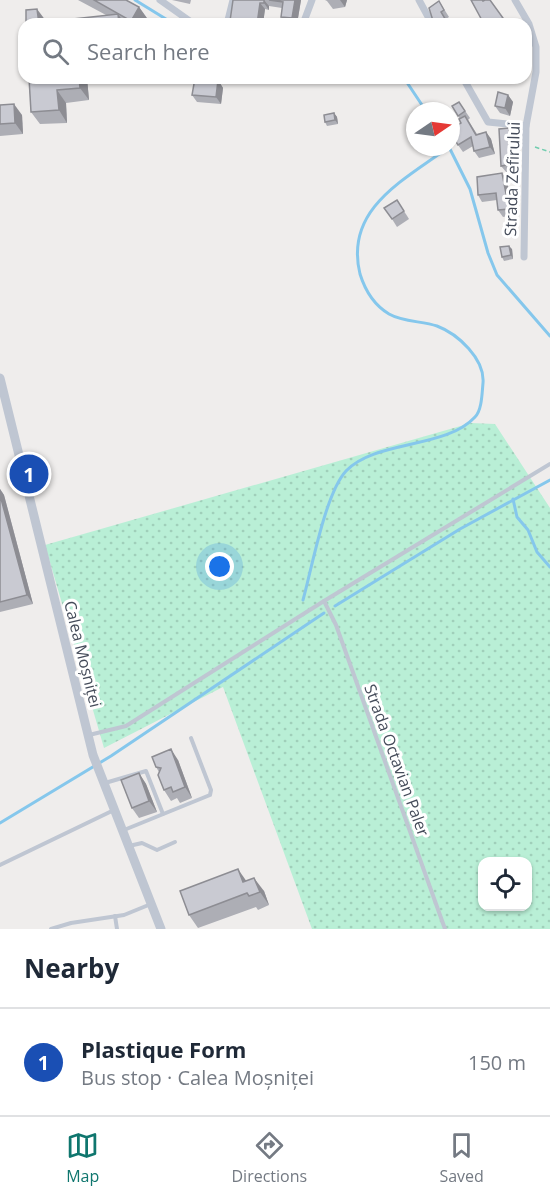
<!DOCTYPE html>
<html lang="en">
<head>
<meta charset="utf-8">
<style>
  :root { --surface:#fff; --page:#f2f2f3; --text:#1f2937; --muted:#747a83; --line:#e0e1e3; --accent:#0f766e }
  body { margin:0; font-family:"Open Sans",sans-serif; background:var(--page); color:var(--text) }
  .controls { position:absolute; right:18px; bottom:18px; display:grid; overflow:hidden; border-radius:12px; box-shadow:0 2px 4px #0004 }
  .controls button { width:54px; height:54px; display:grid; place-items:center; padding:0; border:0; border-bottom:2px solid var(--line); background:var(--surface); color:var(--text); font:30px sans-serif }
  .compass { position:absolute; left:406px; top:102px; width:54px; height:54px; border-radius:50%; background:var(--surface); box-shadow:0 2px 4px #0004; rotate:77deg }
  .you { position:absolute; left:220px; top:567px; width:21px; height:21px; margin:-15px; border:4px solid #fff; border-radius:50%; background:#1a73e8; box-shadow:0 0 0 9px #1a73e833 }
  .badge { display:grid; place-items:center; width:39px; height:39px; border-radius:50%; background:var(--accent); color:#fff; font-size:20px; font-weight:700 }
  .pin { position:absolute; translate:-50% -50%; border:3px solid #fff; box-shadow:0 2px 6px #0006 }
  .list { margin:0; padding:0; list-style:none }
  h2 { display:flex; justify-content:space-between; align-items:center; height:78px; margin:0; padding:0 24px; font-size:26px }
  h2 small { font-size:20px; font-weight:400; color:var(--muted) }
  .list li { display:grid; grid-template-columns:39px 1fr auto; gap:18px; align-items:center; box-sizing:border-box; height:108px; padding:0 24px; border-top:2px solid var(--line) }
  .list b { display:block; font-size:22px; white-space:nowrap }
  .list p { margin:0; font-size:20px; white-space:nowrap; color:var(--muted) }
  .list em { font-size:20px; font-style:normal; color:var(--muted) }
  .icon { flex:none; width:33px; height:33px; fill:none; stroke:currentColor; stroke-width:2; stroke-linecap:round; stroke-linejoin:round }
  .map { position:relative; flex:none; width:550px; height:929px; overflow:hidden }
  .search { position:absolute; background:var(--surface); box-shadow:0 2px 4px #0004; left:18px; right:18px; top:18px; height:66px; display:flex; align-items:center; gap:15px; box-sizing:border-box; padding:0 21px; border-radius:18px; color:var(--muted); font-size:22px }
  .sheet { height:186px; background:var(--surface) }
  nav { display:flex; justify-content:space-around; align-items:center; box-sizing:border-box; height:84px; border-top:2px solid var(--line); background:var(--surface); font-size:16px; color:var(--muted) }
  nav a { display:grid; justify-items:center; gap:3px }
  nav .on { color:var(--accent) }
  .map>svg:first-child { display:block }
  .grass { fill:url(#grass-dots); fill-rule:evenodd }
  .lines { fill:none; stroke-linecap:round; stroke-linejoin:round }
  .stream { stroke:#85c7ec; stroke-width:3 }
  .path { stroke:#71cdae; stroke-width:1.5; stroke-dasharray:4.5 3; stroke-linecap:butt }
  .service { stroke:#bfc6d2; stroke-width:4 }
  .minor { stroke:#bfc6d2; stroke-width:7 }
  .tertiary { stroke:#bfc6d2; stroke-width:9 }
  .wall { fill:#adaeb5 }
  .shaded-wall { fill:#8d8d93 }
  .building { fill:#c9cad2; stroke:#8d8d93; stroke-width:1.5 }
  .labels { text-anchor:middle; stroke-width:6; stroke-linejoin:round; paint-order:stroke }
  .street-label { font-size:16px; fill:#454c5a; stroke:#fff }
</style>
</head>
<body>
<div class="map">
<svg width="550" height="929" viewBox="0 0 550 929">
  <defs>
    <pattern id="grass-dots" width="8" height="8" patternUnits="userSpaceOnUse" patternTransform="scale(1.5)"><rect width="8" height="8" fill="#b9efd6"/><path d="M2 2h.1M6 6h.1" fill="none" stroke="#a0cfba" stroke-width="1.8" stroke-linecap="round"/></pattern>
  </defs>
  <rect width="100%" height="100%" fill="#efedec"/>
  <path class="grass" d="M471,423L495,424L550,508V929H312L223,687L104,748L45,545ZM482,862H528V906H482Z"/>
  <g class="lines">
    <g class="stream">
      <polyline points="135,0 174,24"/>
      <polyline points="404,78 426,111"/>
      <polyline points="449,147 470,189 488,253 497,275 550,336"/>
      <polyline points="513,499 517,517 528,530 537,552 550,567"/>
      <path d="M303,600C312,568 325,494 346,471C375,440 446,449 475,417C482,410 482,393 483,383C485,359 458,334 437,326C422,321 403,322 389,314C374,305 365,290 360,274C344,209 404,180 449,147"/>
      <polyline points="335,606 460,529 550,480"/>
      <polyline points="0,823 111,756 324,613"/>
    </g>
    <polyline class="path" points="535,147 550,152"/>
    <g class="service">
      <polyline points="324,601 336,625 445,929"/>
      <polyline points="89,735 126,726 324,601 550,464"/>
      <polyline points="105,783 146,771 163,814"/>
      <polyline points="124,830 210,795 211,790 191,738"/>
      <polyline points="129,846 142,843 157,850 175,842"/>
      <polyline points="0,865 114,810"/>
      <polyline points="115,916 117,929"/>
      <polyline points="51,929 71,923 124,915 151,904"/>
    </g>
    <g class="minor">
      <polyline points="160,0 194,24"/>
      <polyline points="419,0 432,24"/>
      <polyline points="515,0 529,24 536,47 536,72 526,126 524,257"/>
      <polyline points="227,24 233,0"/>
      <polyline points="303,24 312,0"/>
      <polyline points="463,78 488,122 526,126"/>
    </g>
    <polyline class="tertiary" points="0,378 93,755 161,929"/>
  </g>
  <g class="wall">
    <polygon points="78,0 126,0 139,7 149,21 147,24 55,24 106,15"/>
    <polygon points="172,0 191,0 190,4"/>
    <polygon points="233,0 301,0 297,24 286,24 281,17 282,8 269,6 269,10 265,9 263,24 232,24 230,21"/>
    <polygon points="325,0 347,0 345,7 333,9 327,1"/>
    <polygon points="490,0 507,24 484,24 483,1"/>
    <polygon points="439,1 449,17 446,19 449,24 434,24"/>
    <polygon points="29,78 87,78 89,100 66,103 67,123 40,124 31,112"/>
    <polygon points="119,78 127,78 121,81"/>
    <polygon points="195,78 210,78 211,79 218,80 223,88 221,104 197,102 192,95"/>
    <polygon points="508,95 513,102 510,116 500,113 495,106"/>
    <polygon points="459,102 470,118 468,120 477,134 486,132 491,139 495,154 479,158 474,151 473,146 463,152 458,145 461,123 460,119 452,106"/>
    <polygon points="0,105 22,115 23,134 0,136"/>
    <polygon points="334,113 337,117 338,124 327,126 325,122"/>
    <polygon points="509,128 514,135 515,146 513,147 517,171 507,173 501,166"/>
    <polygon points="507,180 513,215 503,217 498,210 497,200 482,202 478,195"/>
    <polygon points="397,200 409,219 397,227 392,219"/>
    <polygon points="512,249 513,259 504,261 502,257"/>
    <polygon points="0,489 4,495 33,604 0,612"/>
    <polygon points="178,760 192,798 180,803 177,798 171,801 164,790 159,772 156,767"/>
    <polygon points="139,773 146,784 157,812 139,818 132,808"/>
    <polygon points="247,881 264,891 269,905 258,910 256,907 198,928 189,915"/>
  </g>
  <g class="shaded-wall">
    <polygon points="264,0 269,6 269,10 264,3"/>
    <polygon points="295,0 301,0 297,24 292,18"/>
    <polygon points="340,0 347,0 345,7"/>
    <polygon points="260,3 265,9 263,24 257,24"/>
    <polygon points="139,7 149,21 147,24 134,24 131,21"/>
    <polygon points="37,9 46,21 46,24 39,24"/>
    <polygon points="118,14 125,24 119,24"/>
    <polygon points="79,78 87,78 89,100 80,88"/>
    <polygon points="218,80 223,88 221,104 216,97"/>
    <polygon points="57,90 66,103 67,123 59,110"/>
    <polygon points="508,95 513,102 510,116 505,108"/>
    <polygon points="14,104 22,115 23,134 15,123"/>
    <polygon points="334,113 337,117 338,124 335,120"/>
    <polygon points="509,128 514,135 515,146 510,139"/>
    <polygon points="486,132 491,139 495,154 490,147"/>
    <polygon points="508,139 513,147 517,171 512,164"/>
    <polygon points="502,173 507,180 513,215 509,209"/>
    <polygon points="509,246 512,249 513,259 511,255"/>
    <polygon points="0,489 4,495 33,604 27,595 0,495"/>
    <polygon points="171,749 178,760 192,798 185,787"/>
    <polygon points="139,773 146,784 157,812 149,801"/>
    <polygon points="238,869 247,882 253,896 243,882"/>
    <polygon points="254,878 264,891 269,905 260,892"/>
  </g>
  <g class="building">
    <polygon points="94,0 126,0 139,7 131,21"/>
    <polygon points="233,0 264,0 264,3 260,3 257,24 230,21"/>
    <polygon points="269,0 295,0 292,18 281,17 283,2"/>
    <polygon points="471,0 482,0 483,1 485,0 490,0 503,18 492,24 484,24"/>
    <polygon points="439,1 444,10 441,12 447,22 443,24 434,24 429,8"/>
    <polygon points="37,9 39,24 26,24 26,10"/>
    <polygon points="118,14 119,24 55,24 55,21"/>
    <polygon points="412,20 414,24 406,24"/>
    <polygon points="29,78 79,78 80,88 57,90 59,110 31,112"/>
    <polygon points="195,78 208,78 208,79 218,80 216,97 192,95"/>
    <polygon points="498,92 508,95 505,108 495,106"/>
    <polygon points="459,102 465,111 458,116 452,106"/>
    <polygon points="14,104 15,123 0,124 0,105"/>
    <polygon points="334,113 335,120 325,122 324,115"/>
    <polygon points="465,116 476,135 486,132 490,147 474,151 471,137 458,145 451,134 451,129 461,123 459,119"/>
    <polygon points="509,128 510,139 508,139 512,164 501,166 499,129"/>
    <polygon points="502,173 509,209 498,210 496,193 478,195 477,177"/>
    <polygon points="397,200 404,211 392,219 384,208"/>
    <polygon points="509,246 511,255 502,257 500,247"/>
    <polygon points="0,495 27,595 0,602"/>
    <polygon points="171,749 185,787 173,792 171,787 164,790 158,775 161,768 156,767 152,757"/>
    <polygon points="139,773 149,801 132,808 121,780"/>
    <polygon points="238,869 243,882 254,878 260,892 249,896 247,893 189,915 180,891"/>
  </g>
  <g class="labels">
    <g class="street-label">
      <text transform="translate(512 179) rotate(-88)" y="6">Strada Zefirului</text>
      <text transform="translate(83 654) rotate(76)" y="6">Calea Moșniței</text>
      <text transform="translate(397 760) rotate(70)" y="6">Strada Octavian Paler</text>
    </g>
  </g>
</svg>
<div class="controls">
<button><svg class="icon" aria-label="locate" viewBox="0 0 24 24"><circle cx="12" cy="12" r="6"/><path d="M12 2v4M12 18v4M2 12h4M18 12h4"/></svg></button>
</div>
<svg class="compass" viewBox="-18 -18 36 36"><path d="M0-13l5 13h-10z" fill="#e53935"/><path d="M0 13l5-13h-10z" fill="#747a83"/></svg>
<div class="you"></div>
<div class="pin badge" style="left:29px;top:474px;background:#1a4fb4">1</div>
<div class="search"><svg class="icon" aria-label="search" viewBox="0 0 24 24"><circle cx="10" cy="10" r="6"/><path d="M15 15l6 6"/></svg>Search here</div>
</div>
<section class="sheet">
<h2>Nearby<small></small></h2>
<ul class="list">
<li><span class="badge" style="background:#1a4fb4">1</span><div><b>Plastique Form</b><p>Bus stop · Calea Moșniței</p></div><em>150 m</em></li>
</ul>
</section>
<nav>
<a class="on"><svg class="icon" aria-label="map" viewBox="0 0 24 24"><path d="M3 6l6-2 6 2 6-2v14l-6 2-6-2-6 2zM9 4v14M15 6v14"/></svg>Map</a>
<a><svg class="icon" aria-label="directions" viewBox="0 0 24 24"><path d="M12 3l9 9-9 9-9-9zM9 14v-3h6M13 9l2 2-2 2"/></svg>Directions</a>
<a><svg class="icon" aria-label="saved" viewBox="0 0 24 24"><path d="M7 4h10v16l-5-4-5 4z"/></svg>Saved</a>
</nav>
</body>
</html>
